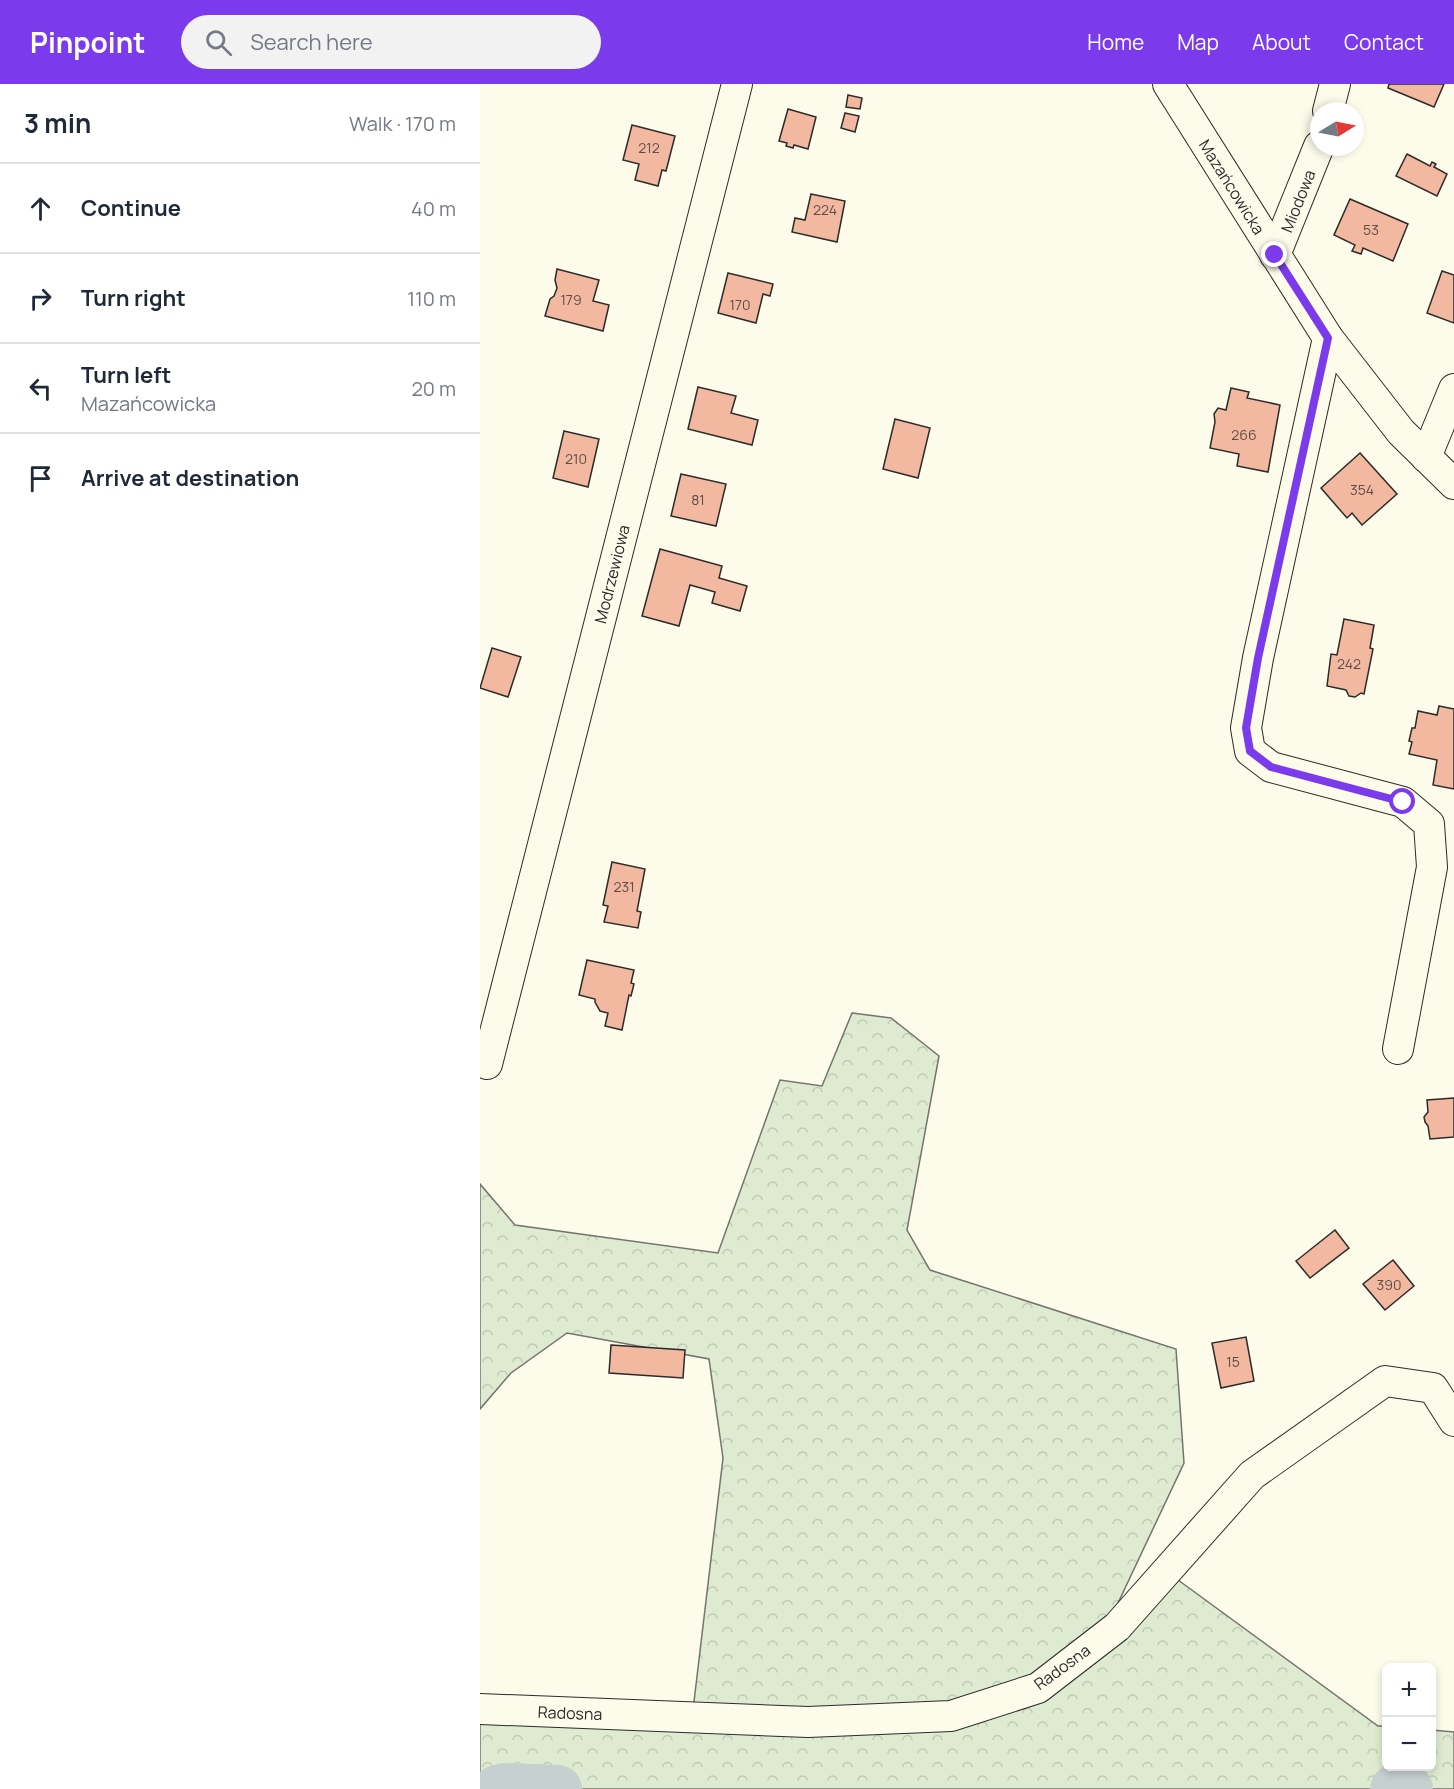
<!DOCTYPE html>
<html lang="en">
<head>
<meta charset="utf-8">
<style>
  :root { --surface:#fff; --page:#f2f2f3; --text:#1f2937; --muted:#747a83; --line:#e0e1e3; --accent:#7c3aed }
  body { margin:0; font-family:Manrope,sans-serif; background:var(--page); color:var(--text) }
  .controls { position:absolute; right:18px; bottom:18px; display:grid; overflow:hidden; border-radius:9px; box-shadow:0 3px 9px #0003 }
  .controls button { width:54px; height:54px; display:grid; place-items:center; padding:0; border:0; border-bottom:2px solid var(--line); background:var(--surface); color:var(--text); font:30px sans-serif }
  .compass { position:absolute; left:830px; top:18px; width:54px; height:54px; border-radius:50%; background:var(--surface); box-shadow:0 3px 9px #0003; rotate:80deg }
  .stop { position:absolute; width:18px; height:18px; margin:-14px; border:4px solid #7c3aed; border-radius:50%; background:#fff }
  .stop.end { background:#7c3aed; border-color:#fff; box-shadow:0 2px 6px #0008 }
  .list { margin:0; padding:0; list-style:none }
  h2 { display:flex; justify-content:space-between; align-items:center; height:78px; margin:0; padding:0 24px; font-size:26px }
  h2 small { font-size:20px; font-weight:400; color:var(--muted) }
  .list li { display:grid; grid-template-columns:39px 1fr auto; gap:18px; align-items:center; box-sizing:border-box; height:90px; padding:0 24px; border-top:2px solid var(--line) }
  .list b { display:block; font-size:22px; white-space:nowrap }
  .list p { margin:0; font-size:20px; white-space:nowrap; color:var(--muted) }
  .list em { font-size:20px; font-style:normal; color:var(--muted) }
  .icon { flex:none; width:33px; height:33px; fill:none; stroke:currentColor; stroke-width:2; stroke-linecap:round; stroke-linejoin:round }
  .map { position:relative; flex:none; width:974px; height:1705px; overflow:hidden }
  header { display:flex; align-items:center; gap:36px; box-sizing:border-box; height:84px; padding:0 30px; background:var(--accent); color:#fff }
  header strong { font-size:28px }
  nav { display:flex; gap:33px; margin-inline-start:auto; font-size:21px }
  .search { width:420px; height:54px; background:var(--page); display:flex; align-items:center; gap:15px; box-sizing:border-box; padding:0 21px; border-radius:33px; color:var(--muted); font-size:22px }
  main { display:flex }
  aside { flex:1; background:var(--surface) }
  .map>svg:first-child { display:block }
  .forest { fill:url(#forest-crowns); stroke:#74746e; stroke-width:1.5 }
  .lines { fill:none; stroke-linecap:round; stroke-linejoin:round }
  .river { stroke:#c7d0d0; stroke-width:48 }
  .building { fill:#f2b8a0; stroke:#2b2b2b; stroke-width:1.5 }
  .minor-casing { stroke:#2b2b2b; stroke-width:32 }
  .minor { stroke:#fdfbea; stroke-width:30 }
  .route { stroke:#7c3aed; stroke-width:8 }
  .labels { text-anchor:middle; stroke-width:4.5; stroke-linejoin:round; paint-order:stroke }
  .number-label { font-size:14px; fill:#5d4e48 }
  .street-label { font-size:16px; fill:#2b2b2b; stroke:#fdfbea }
</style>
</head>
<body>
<header>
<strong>Pinpoint</strong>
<div class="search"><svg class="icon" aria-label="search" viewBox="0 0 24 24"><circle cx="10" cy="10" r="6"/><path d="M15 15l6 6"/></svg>Search here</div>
<nav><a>Home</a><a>Map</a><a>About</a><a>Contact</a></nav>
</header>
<main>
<aside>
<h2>3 min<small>Walk · 170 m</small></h2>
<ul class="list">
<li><svg class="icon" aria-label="ahead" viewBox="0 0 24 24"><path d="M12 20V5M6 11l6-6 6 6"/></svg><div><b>Continue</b></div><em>40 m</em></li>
<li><svg class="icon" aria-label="right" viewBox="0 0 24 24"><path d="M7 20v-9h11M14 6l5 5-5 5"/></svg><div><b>Turn right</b></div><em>110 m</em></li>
<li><svg class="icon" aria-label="left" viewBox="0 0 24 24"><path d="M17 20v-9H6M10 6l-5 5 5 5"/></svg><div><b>Turn left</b><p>Mazańcowicka</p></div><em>20 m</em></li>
<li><svg class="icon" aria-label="arrive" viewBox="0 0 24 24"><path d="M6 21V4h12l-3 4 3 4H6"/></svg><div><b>Arrive at destination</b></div></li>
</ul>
</aside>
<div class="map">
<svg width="974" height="1705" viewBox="0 0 974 1705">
  <defs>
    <pattern id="forest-crowns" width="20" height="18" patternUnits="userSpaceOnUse" patternTransform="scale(1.5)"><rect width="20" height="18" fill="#deebd1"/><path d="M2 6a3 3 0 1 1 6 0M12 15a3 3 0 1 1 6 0" fill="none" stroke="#bfcab4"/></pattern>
  </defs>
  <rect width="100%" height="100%" fill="#fdfbea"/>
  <g class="forest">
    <polygon points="372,929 411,934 459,972 427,1146 450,1186 696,1265 704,1379 630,1536 553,1596 467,1625 213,1626 243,1374 229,1275 87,1249 31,1289 0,1325 0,1100 35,1141 238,1169 300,996 342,1002"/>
    <polygon points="694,1493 898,1642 906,1642 906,1682 952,1682 952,1646 974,1648 974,1705 0,1705 0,1639 326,1646 561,1611"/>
  </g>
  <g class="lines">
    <g class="river">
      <polyline points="17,1705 25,1703 78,1705"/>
      <polyline points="914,1705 929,1705"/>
    </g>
  </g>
  <g class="building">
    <polygon points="909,0 964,0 954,23 908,4"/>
    <polygon points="368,11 382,14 380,25 366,23"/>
    <polygon points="308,25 336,33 328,65 314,61 313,64 306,62 307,59 299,57"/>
    <polygon points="365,29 379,32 375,48 361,44"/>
    <polygon points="152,41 195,52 186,87 182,86 178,102 155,96 159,80 143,76"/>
    <polygon points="927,70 950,82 952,78 956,80 954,83 967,90 957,112 916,92"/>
    <polygon points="331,110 365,117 357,158 312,148 315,134 325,136"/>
    <polygon points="870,115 928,140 913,177 883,164 881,170 872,167 875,161 854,151"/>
    <polygon points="77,185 119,196 113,217 129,221 123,247 65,232 70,215 74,212 77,204 75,196"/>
    <polygon points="962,187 974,191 974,239 947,229"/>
    <polygon points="248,189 293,200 290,212 283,210 276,239 238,229"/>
    <polygon points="218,303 256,312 251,329 278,336 272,361 208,345"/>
    <polygon points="751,304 769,308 767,314 800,321 788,388 757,382 759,370 730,364 735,338 734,330 738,324 746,326"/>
    <polygon points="415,335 450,344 438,394 403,385"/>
    <polygon points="84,347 119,355 108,403 73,394"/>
    <polygon points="880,369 917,410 882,441 872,429 867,434 841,404"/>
    <polygon points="201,390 246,400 236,442 191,432"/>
    <polygon points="180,465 242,482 239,494 267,502 260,527 232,519 235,508 210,501 199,542 162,532"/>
    <polygon points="864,535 894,541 890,564 893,565 884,610 881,609 875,613 869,612 866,606 847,602 851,570 857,571"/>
    <polygon points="12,564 41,573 28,613 0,604"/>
    <polygon points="959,622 974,625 974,705 953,701 957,676 929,670 932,658 929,657 932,644 935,644 938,627 957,631"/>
    <polygon points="132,778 165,785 157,827 161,828 158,844 124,838 128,822 123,821"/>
    <polygon points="107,876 154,886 151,899 154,900 151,912 149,911 142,946 125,942 128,929 120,927 115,918 115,915 99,911"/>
    <polygon points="974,1014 974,1053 950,1055 948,1042 945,1038 944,1033 948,1028 947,1016"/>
    <polygon points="855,1146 869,1164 830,1194 816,1177"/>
    <polygon points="913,1176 934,1202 905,1226 883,1200"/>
    <polygon points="766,1253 774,1297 741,1304 732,1259"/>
    <polygon points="131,1261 205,1266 203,1294 129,1289"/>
  </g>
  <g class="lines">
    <g class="minor-casing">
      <g id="minor">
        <polyline points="688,0 848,254 921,348 974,400"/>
        <polyline points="848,27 855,0"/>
        <polyline points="795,171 839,62"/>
        <polyline points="848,254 778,574 766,644 770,667 791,683 923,718 949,740 952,783 918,965"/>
        <polyline points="946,373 974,305"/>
        <polyline points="7,980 257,0"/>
        <polyline points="0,1625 328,1638 471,1632 558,1604 637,1543 772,1391 905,1297 953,1304 974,1337"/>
      </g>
    </g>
    <use href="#minor" class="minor"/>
  </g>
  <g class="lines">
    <polyline class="route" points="795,171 848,254 778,574 766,644 770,667 791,683 923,718"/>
  </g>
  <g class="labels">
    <g class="number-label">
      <text x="169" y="69">212</text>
      <text x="345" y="131">224</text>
      <text x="891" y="151">53</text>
      <text x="91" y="221">179</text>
      <text x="260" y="226">170</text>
      <text x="764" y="356">266</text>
      <text x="96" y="380">210</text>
      <text x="882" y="411">354</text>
      <text x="218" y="421">81</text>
      <text x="869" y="585">242</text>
      <text x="144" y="808">231</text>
      <text x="909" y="1206">390</text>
      <text x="753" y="1283">15</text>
    </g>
    <g class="street-label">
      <text transform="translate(752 103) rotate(58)" y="6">Mazańcowicka</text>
      <text transform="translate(818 117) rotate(-68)" y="6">Miodowa</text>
      <text transform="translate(132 490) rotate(-76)" y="6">Modrzewiowa</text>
      <text transform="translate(582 1583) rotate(-36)" y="6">Radosna</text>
      <text transform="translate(90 1629) rotate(2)" y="6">Radosna</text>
    </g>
  </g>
</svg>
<div class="controls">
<button>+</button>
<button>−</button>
</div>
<svg class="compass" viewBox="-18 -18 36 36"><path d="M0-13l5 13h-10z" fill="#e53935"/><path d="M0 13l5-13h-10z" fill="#747a83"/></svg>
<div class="stop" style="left:923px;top:718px"></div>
<div class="stop end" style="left:795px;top:171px"></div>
</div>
</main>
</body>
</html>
